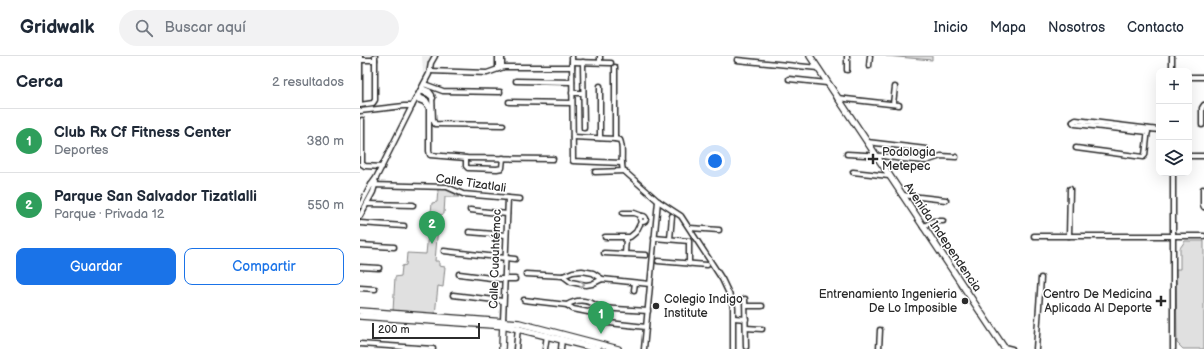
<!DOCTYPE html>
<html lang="es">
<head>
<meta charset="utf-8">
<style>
  :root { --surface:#fff; --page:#f2f2f3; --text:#1f2937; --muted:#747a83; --line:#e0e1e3; --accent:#1a73e8 }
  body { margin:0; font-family:"Balsamiq Sans",sans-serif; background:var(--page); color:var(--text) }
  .controls { position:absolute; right:12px; top:12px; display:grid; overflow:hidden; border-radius:8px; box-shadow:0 4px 16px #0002 }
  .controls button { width:36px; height:36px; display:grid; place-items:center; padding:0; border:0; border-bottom:1px solid var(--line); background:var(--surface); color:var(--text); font:20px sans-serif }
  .scale { position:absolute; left:12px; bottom:10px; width:108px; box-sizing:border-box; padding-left:4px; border:2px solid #2b2b2b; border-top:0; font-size:11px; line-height:14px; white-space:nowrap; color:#2b2b2b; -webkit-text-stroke:3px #fff; paint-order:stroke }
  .you { position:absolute; left:355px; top:105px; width:14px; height:14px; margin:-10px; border:3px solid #fff; border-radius:50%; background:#1a73e8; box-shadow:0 0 0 6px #1a73e833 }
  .badge { display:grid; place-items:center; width:26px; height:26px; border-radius:50%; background:var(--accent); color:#fff; font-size:13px; font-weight:700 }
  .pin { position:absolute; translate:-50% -33px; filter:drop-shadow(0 1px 2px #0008) }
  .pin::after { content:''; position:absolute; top:21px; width:14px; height:12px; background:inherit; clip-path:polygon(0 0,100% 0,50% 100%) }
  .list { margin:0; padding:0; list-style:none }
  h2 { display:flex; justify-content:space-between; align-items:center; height:52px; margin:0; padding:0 16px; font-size:17px }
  h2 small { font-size:13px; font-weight:400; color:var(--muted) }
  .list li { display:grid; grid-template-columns:26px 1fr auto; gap:12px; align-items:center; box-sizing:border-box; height:64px; padding:0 16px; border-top:1px solid var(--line) }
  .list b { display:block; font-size:15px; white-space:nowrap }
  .list p { margin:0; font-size:13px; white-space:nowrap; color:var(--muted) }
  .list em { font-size:13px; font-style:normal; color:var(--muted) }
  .actions { display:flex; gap:8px; padding:12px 16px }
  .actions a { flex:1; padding:9px 0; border:1px solid var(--accent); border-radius:8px; text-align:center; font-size:14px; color:var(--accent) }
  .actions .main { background:var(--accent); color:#fff }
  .icon { flex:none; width:22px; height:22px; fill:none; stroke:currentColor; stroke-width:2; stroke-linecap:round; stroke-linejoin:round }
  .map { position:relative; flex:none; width:844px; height:293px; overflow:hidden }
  header { display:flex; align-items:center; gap:24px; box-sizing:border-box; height:56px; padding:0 20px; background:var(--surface); border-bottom:1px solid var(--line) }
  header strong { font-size:19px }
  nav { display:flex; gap:22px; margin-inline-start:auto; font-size:14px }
  .search { width:280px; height:36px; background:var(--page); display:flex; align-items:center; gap:10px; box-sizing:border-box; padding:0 14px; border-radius:22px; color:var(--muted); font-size:15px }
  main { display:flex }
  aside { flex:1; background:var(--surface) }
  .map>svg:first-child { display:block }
  .built { fill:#efefef }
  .green { fill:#e0e0e0; stroke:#868686 }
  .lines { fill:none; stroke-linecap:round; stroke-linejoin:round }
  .street-casing { stroke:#2b2b2b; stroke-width:7 }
  .secondary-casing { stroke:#2b2b2b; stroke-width:8 }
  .street { stroke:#fff; stroke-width:4 }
  .secondary { stroke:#fff; stroke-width:5.5 }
  .oneway { stroke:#a0a0a0 }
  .poi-dot { fill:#2b2b2b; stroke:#fff; stroke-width:1.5 }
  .labels { text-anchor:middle; stroke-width:3; stroke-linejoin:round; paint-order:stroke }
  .poi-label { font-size:12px; fill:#2b2b2b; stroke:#fff; text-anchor:start }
  .street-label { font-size:12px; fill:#2b2b2b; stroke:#fff }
</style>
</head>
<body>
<header>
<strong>Gridwalk</strong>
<div class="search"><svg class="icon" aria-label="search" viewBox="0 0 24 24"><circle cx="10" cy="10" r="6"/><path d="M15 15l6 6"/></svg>Buscar aquí</div>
<nav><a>Inicio</a><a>Mapa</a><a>Nosotros</a><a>Contacto</a></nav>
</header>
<main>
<aside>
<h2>Cerca<small>2 resultados</small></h2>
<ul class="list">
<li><span class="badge" style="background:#2e9e5b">1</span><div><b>Club Rx Cf Fitness Center</b><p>Deportes</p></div><em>380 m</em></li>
<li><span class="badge" style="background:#2e9e5b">2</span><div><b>Parque San Salvador Tizatlalli</b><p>Parque · Privada 12</p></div><em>550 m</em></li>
</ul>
<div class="actions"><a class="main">Guardar</a><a>Compartir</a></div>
</aside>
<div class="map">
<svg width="844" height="293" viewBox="0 0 844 293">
  <rect width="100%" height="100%" fill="#fff"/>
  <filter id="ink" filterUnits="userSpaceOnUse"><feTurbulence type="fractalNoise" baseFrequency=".025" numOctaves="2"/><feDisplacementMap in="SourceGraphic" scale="8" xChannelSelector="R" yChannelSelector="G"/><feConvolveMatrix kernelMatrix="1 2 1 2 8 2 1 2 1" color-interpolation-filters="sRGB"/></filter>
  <g filter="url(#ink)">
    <polygon class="built" points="62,0 72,0 63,19"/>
    <g class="green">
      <polygon points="526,0 572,0 572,4"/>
      <polygon points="78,133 89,133 99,141 85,141 84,158 79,159 75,205 79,205 79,210 85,211 83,231 78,230 75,259 33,255 35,221 41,220 42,210 46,209 47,197 66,198 68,178 64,178 66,157 71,156 72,147 77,146"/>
      <polygon points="825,185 844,185 844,293 823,293 817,287 816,213 820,213 820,192"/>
    </g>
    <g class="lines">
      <g class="street-casing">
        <g id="street">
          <polyline points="0,0 0,49"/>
          <polyline points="212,0 213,105 262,107"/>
          <polyline points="0,4 15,4"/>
          <polyline points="377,4 458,12"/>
          <polyline points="212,6 251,7"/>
          <polyline points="223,6 224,72"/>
          <polyline points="240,6 240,0"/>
          <polyline points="509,10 510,0"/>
          <polyline points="142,11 142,0"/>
          <polyline points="138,13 138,0"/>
          <polyline points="487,14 487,0"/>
          <polyline points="70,15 127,17 144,11 212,11"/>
          <polyline points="812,15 812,0"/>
          <polyline points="829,21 844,21"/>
          <polyline points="429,23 467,27"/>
          <polyline points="156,25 212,26"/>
          <polyline points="64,28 83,35 140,36"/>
          <polyline points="240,30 240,82"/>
          <polyline points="62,32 69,35 72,39 73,64 75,68 143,69"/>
          <polyline points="60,35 68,38 73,42"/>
          <polyline points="212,37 223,37"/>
          <polyline points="57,40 66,44 69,49 69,95 70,99 106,102 193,103"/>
          <polyline points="477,42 539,49"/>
          <polyline points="56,43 64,46 69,51"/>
          <polyline points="149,46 212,47"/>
          <polyline points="533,48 535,31"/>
          <polyline points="0,49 13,47 15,44 15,0"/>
          <polyline points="0,55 44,50 52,50"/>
          <polyline points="2,64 2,108 5,110 22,111"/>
          <polyline points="713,66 716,64 799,74"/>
          <polyline points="713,66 715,68 788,76"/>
          <polyline points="842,69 842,52 844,49"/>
          <path d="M213,81L255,83L260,84C264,93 260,104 263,114L298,145L321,160L362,223L371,242L373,252V293"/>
          <polyline points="255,83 255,11"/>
          <polyline points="507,86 566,93"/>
          <polyline points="716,92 783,101 785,99 788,73"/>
          <polyline points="487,98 523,100 542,103 566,105 581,100 596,101"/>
          <polyline points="829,100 844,100"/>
          <polyline points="106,102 106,110 108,112 137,113 142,112 143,102"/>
          <polyline points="235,116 265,115"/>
          <polyline points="493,116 529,120"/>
          <polyline points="813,117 813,293"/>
          <polyline points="11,129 87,131 103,138 160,143"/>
          <polyline points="843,133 843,149 844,151"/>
          <polyline points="542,139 586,144"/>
          <polyline points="7,148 53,149"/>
          <polyline points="0,150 11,129 16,122 52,50 69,18 71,7 75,0"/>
          <polyline points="110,154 147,158"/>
          <polyline points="263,157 274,157 282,160"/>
          <circle cx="283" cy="163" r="3"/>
          <polyline points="0,160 13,136 16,126"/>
          <polyline points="0,167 44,170"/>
          <polyline points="563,171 573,165 583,165"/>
          <polyline points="330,172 359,174"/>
          <polyline points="109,176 146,179"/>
          <polyline points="674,180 844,180"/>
          <polyline points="709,180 710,133"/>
          <polyline points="245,181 270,181 276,176 281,166"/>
          <polyline points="294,182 329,185 329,208"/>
          <polyline points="310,183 312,160"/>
          <polyline points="0,189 34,191"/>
          <polyline points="84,195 155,203"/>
          <polyline points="244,197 286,199"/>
          <polyline points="265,198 266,182"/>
          <polyline points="298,205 347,209"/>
          <polyline points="0,211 19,212"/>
          <polyline points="99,218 139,223 155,223"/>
          <polyline points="166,218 203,220 213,216 222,215 233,217 242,223"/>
          <polyline points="203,220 211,226 226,229 232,228 242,223 290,228"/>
          <polyline points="0,232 15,233"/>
          <polyline points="274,234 275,227"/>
          <polyline points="93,239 143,245"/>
          <polyline points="385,243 386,291"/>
          <polyline points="164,244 207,249 213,253 228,256 240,252 288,255"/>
          <path d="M207,249C218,242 230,244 240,252"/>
          <polyline points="386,250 402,250"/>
          <polyline points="374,262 386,263"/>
          <polyline points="143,265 148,142"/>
          <polyline points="240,266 286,271"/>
          <polyline points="386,272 402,273"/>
          <polyline points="0,288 73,293"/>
          <polyline points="644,291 652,293"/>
          <polyline points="156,293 158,271"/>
          <polyline points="185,293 187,279"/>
          <polyline points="201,293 202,283"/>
          <polyline points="284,293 298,145"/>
          <polyline points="519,293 520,274"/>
          <polyline points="676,293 681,222"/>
        </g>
      </g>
      <g class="secondary-casing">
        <g id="secondary">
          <polyline points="450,0 645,293"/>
          <polyline points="0,255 159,267 258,293"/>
          <polyline points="0,260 147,270 238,293"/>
          <polyline points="142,293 143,267"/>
        </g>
      </g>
      <use href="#street" class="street"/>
      <use href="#secondary" class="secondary"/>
    </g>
    <defs><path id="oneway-chevron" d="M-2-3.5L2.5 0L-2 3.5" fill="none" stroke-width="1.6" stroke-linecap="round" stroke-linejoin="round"/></defs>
    <use class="oneway" href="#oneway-chevron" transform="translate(222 228) rotate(5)"/>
  </g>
  <g class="poi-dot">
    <path d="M511 97h4v4h4v4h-4v4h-4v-4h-4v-4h4z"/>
    <circle cx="605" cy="245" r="4"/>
    <path d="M799 239h4v4h4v4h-4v4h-4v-4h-4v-4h4z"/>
    <circle cx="296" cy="250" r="4"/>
  </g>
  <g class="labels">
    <g class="poi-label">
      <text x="522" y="100">Podologia<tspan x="522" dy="14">Metepec</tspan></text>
      <text x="597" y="242" text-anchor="end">Entrenamiento Ingenieria<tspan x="597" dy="14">De Lo Imposible</tspan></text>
      <text x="792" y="242" text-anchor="end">Centro De Medicina<tspan x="792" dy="14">Aplicada Al Deporte</tspan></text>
      <text x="304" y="247">Colegio Indigo<tspan x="304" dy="14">Institute</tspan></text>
    </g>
    <g class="street-label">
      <text transform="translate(111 127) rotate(8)" y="4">Calle Tizatlali</text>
      <text transform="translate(583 181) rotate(56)" y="4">Avenida Independencia</text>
      <text transform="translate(135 203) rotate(-88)" y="4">Calle Cuauhtémoc</text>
    </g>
  </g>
</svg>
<div class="controls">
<button>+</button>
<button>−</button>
<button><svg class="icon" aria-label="layers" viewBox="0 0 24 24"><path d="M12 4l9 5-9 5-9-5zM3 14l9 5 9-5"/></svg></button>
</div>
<div class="scale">200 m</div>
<div class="you"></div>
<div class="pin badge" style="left:241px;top:278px;background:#2e9e5b">1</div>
<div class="pin badge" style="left:72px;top:188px;background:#2e9e5b">2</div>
</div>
</main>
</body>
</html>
